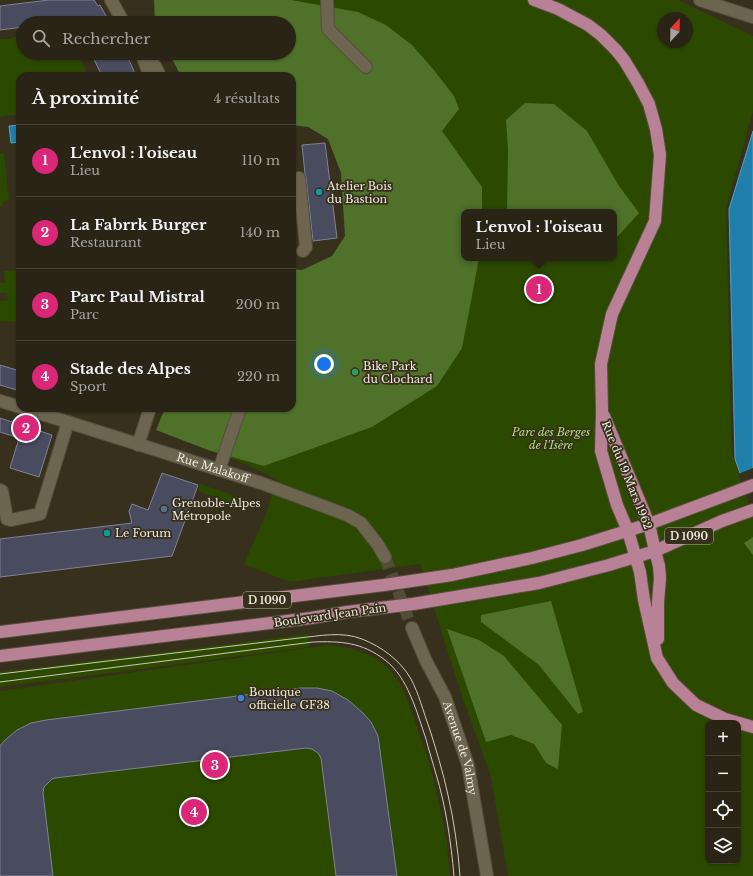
<!DOCTYPE html>
<html lang="fr">
<head>
<meta charset="utf-8">
<style>
  :root { --surface:#292415; --page:#353022; --text:#f1f3f6; --muted:#a5a4a0; --line:#454134; --accent:#db2777 }
  body { margin:0; font-family:"Libre Baskerville",serif; background:var(--page); color:var(--text) }
  .controls { position:absolute; right:12px; bottom:12px; display:grid; overflow:hidden; border-radius:8px; box-shadow:0 1px 3px #0004 }
  .controls button { width:36px; height:36px; display:grid; place-items:center; padding:0; border:0; border-bottom:1px solid var(--line); background:var(--surface); color:var(--text); font:20px sans-serif }
  .compass { position:absolute; left:657px; top:12px; width:36px; height:36px; border-radius:50%; background:var(--surface); box-shadow:0 1px 3px #0004; rotate:22deg }
  .you { position:absolute; left:324px; top:364px; width:14px; height:14px; margin:-10px; border:3px solid #fff; border-radius:50%; background:#1a73e8; box-shadow:0 0 0 6px #1a73e833 }
  .badge { display:grid; place-items:center; width:26px; height:26px; border-radius:50%; background:var(--accent); color:#fff; font-size:13px; font-weight:700 }
  .pin { position:absolute; translate:-50% -50%; border:2px solid #fff; box-shadow:0 1px 4px #0006 }
  .popup { position:absolute; left:461px; top:209px; width:156px; height:52px; box-sizing:border-box; display:grid; place-content:center; border-radius:8px; background:var(--surface); filter:drop-shadow(0 1px 3px #0005); font-size:13px; white-space:nowrap; color:var(--muted) }
  .popup b { font-size:15px; color:var(--text) }
  .popup::after { content:''; position:absolute; left:50%; top:100%; margin-left:-8px; border:8px solid transparent; border-top-color:var(--surface) }
  .list { margin:0; padding:0; list-style:none }
  h2 { display:flex; justify-content:space-between; align-items:center; height:52px; margin:0; padding:0 16px; font-size:17px }
  h2 small { font-size:13px; font-weight:400; color:var(--muted) }
  .list li { display:grid; grid-template-columns:26px 1fr auto; gap:12px; align-items:center; box-sizing:border-box; height:72px; padding:0 16px; border-top:1px solid var(--line) }
  .list b { display:block; font-size:15px; white-space:nowrap }
  .list p { margin:0; font-size:13px; white-space:nowrap; color:var(--muted) }
  .list em { font-size:13px; font-style:normal; color:var(--muted) }
  .icon { flex:none; width:22px; height:22px; fill:none; stroke:currentColor; stroke-width:2; stroke-linecap:round; stroke-linejoin:round }
  .map { position:relative; flex:none; width:753px; height:876px; overflow:hidden }
  .search { position:absolute; background:var(--surface); box-shadow:0 1px 3px #0004; left:16px; top:16px; width:280px; height:44px; display:flex; align-items:center; gap:10px; box-sizing:border-box; padding:0 14px; border-radius:22px; color:var(--muted); font-size:15px }
  .panel { position:absolute; background:var(--surface); box-shadow:0 1px 3px #0004; left:16px; top:72px; width:280px; height:340px; border-radius:12px }
  .map>svg:first-child { display:block }
  .green { fill:#2c4900; fill-rule:evenodd }
  .forest { fill:#4f712a }
  .water { fill:#1f7faa; stroke:#5d9fb9 }
  .pier { fill:#37301c }
  .building { fill:#494b5f; stroke:#7f8197 }
  .lines { fill:none; stroke-linecap:round; stroke-linejoin:round }
  .minor-tunnel { stroke:#524c39; stroke-width:12; stroke-dasharray:12 6; stroke-linecap:butt }
  .minor-casing { stroke:#554e3d; stroke-width:14 }
  .major-casing { stroke:#554e3d; stroke-width:14 }
  .minor { stroke:#6d654f; stroke-width:12 }
  .major { stroke:#b98196; stroke-width:12 }
  .tram { stroke:#cec9bc; stroke-width:1 }
  .culture-dot { fill:#0f9aa8; stroke:#37301c; stroke-width:1.5 }
  .leisure-dot { fill:#2e9e5b; stroke:#37301c; stroke-width:1.5 }
  .service-dot { fill:#5c6f8a; stroke:#37301c; stroke-width:1.5 }
  .shop-dot { fill:#3f7fe0; stroke:#37301c; stroke-width:1.5 }
  .labels { text-anchor:middle; stroke-width:3.5; stroke-linejoin:round; paint-order:stroke }
  .shield { fill:#37301c; stroke:#b6b2a3; stroke-width:1 }
  .shield-label { font-size:10px; font-weight:bold; fill:#ede9dd }
  .poi-label { font-size:11px; fill:#ede9dd; stroke:#37301c; text-anchor:start }
  .park-label { font-size:11px; font-style:italic; fill:#aedf7d; stroke:#37301c }
  .street-label { font-size:11px; fill:#ede9dd; stroke:#37301c }
</style>
</head>
<body>
<div class="map">
<svg width="753" height="876" viewBox="0 0 753 876">
  <rect width="100%" height="100%" fill="#37301c"/>
  <g class="green">
    <path d="M192,0H678L753,36V111L726,208L732,454L753,510V876H508L491,777L460,690L420,564L290,582L244,564L266,514L276,479L245,464L208,450L292,408L464,186L289,23ZM663,18H687V42H663ZM464,212H614V258H464ZM708,723H738V861H708Z"/>
    <polygon points="23,34 23,53 62,53 63,57 79,55 88,76 20,76 20,114 0,117 0,39 9,39"/>
    <polygon points="0,153 4,153 9,200 3,201 3,206 0,206"/>
    <polygon points="292,190 296,244 292,244"/>
    <polygon points="20,270 20,322 0,321 0,301 8,300 7,293 0,293 0,283 5,283 4,271"/>
    <polygon points="200,484 241,498 236,505 198,491"/>
    <polygon points="308,634 310,647 0,687 0,672"/>
    <polygon points="329,645 350,648 374,657 390,670 399,682 405,693 425,750 434,780 447,843 450,876 0,876 0,691"/>
  </g>
  <g class="forest">
    <polygon points="154,0 291,0 358,12 386,25 412,45 433,69 454,96 459,109 442,131 482,187 482,212 464,212 464,258 479,258 469,312 462,348 437,386 372,427 264,466 208,450 156,430 165,408 292,408 292,269 302,270 332,256 345,236 341,173 328,139 308,127 292,125 292,76 181,76 169,53 289,53 289,23 155,23"/>
    <polygon points="525,103 554,104 587,131 619,186 639,213 618,236 614,235 614,212 507,212 508,150 506,120"/>
    <polygon points="753,537 753,555 744,543"/>
    <polygon points="551,601 583,712 578,714 539,665 481,622 481,615"/>
    <polygon points="447,629 479,640 504,656 562,725 558,769 546,763 534,744 511,735 486,742"/>
  </g>
  <g class="water">
    <polygon points="20,125 20,142 11,143 9,126"/>
    <polygon points="753,131 753,509 735,459 729,209"/>
  </g>
  <polygon class="pier" points="753,468 753,511 751,509 738,474"/>
  <g class="building">
    <polygon points="49,0 94,0 98,6 100,5 110,23 74,23 73,21 59,23 23,23 23,27 0,30 0,6"/>
    <polygon points="91,53 126,53 136,76 102,76"/>
    <polygon points="325,143 337,238 313,241 306,177 305,174 302,145"/>
    <polygon points="0,365 20,371 20,391 0,385"/>
    <polygon points="0,418 52,435 39,477 10,468 19,438 0,432"/>
    <polygon points="162,473 198,485 172,556 0,577 0,539 132,523 129,511 132,504 148,510"/>
    <polygon points="301,688 317,688 332,691 348,700 362,712 371,722 378,736 397,876 336,876 321,758 318,753 312,749 306,748 55,778 52,779 44,787 43,793 53,876 0,876 0,746 4,741 17,730 31,723 46,720"/>
  </g>
  <g class="lines">
    <polyline class="minor-tunnel" points="385,557 412,628"/>
    <g class="minor-casing">
      <g id="minor">
        <polyline points="111,0 124,23"/>
        <polyline points="327,0 328,29 366,67"/>
        <polyline points="700,0 753,17"/>
        <polyline points="144,53 155,66 160,76"/>
        <polyline points="143,58 150,76"/>
        <polyline points="299,178 306,247 303,251"/>
        <polyline points="0,401 20,407"/>
        <path id="s1" d="M23,408L261,483L347,515L361,523L378,545L385,557"/>
        <polyline points="138,445 150,408"/>
        <polyline points="219,470 240,408"/>
        <polyline points="0,490 2,491 7,519 11,520 40,514 68,422"/>
        <path id="s2" d="M412,628L426,661L445,697L468,765L487,876"/>
      </g>
    </g>
    <g class="major-casing">
      <g id="major">
        <polyline points="534,0 558,9 588,25 601,35 616,50 624,60 638,83 649,104 656,129 660,155 655,221 612,314 608,332 601,364 602,411 601,451 617,505 628,531 640,572 644,600 657,658 673,683 696,705 725,719 753,727"/>
        <polyline points="604,416 649,524 655,551 659,566 660,578 658,602 658,639"/>
        <polyline points="0,632 384,585 452,575 532,558 582,545 649,524 753,485"/>
        <polyline points="0,656 311,618 347,612 413,604 539,583 609,565 655,551 722,521 753,510"/>
      </g>
    </g>
    <use href="#minor" class="minor"/>
    <use href="#major" class="major"/>
    <g class="tram">
      <path d="M0,674L299,638C319,636 342,631 362,639C382,647 400,660 411,679C419,694 423,711 429,727C436,749 443,772 448,795C454,821 458,849 460,876"/>
      <path d="M0,682L313,642C340,641 362,642 385,660C408,677 417,713 426,739C429,751 433,763 436,774C446,807 451,842 454,876"/>
    </g>
  </g>
  <g class="culture-dot">
    <circle cx="319" cy="192" r="4"/>
    <circle cx="107" cy="533" r="4"/>
  </g>
  <circle class="leisure-dot" cx="355" cy="372" r="4"/>
  <circle class="service-dot" cx="164" cy="509" r="4"/>
  <circle class="shop-dot" cx="241" cy="698" r="4"/>
  <g class="labels">
    <g class="shield">
      <rect x="665" y="528" width="48" height="16" rx="3"/>
      <rect x="243" y="592" width="48" height="16" rx="3"/>
    </g>
    <g class="shield-label">
      <text x="689" y="540">D 1090</text>
      <text x="267" y="604">D 1090</text>
    </g>
    <g class="poi-label">
      <text x="327" y="190">Atelier Bois<tspan x="327" dy="13">du Bastion</tspan></text>
      <text x="363" y="370">Bike Park<tspan x="363" dy="13">du Clochard</tspan></text>
      <text x="172" y="507">Grenoble-Alpes<tspan x="172" dy="13">Métropole</tspan></text>
      <text x="115" y="537">Le Forum</text>
      <text x="249" y="696">Boutique<tspan x="249" dy="13">officielle GF38</tspan></text>
    </g>
    <g class="park-label">
      <text x="551" y="436">Parc des Berges<tspan x="551" dy="13">de l'Isère</tspan></text>
    </g>
    <g class="street-label">
      <text dy="4" stroke="none"><textPath href="#s1" startOffset="199">Rue Malakoff</textPath></text>
      <text transform="translate(627 475) rotate(68)" y="4">Rue du 19 Mars 1962</text>
      <text transform="translate(330 615) rotate(-8)" y="4">Boulevard Jean Pain</text>
      <text dy="4" stroke="none"><textPath href="#s2" startOffset="130">Avenue de Valmy</textPath></text>
    </g>
  </g>
</svg>
<div class="controls">
<button>+</button>
<button>−</button>
<button><svg class="icon" aria-label="locate" viewBox="0 0 24 24"><circle cx="12" cy="12" r="6"/><path d="M12 2v4M12 18v4M2 12h4M18 12h4"/></svg></button>
<button><svg class="icon" aria-label="layers" viewBox="0 0 24 24"><path d="M12 4l9 5-9 5-9-5zM3 14l9 5 9-5"/></svg></button>
</div>
<svg class="compass" viewBox="-18 -18 36 36"><path d="M0-13l5 13h-10z" fill="#e53935"/><path d="M0 13l5-13h-10z" fill="#a5a4a0"/></svg>
<div class="you"></div>
<div class="pin badge" style="left:539px;top:289px">1</div>
<div class="popup"><b>L'envol : l'oiseau</b>Lieu</div>
<div class="pin badge" style="left:26px;top:428px">2</div>
<div class="pin badge" style="left:215px;top:765px">3</div>
<div class="pin badge" style="left:194px;top:812px">4</div>
<div class="search"><svg class="icon" aria-label="search" viewBox="0 0 24 24"><circle cx="10" cy="10" r="6"/><path d="M15 15l6 6"/></svg>Rechercher</div>
<section class="panel">
<h2>À proximité<small>4 résultats</small></h2>
<ul class="list">
<li><span class="badge">1</span><div><b>L'envol : l'oiseau</b><p>Lieu</p></div><em>110 m</em></li>
<li><span class="badge">2</span><div><b>La Fabrrk Burger</b><p>Restaurant</p></div><em>140 m</em></li>
<li><span class="badge">3</span><div><b>Parc Paul Mistral</b><p>Parc</p></div><em>200 m</em></li>
<li><span class="badge">4</span><div><b>Stade des Alpes</b><p>Sport</p></div><em>220 m</em></li>
</ul>
</section>
</div>
</body>
</html>
